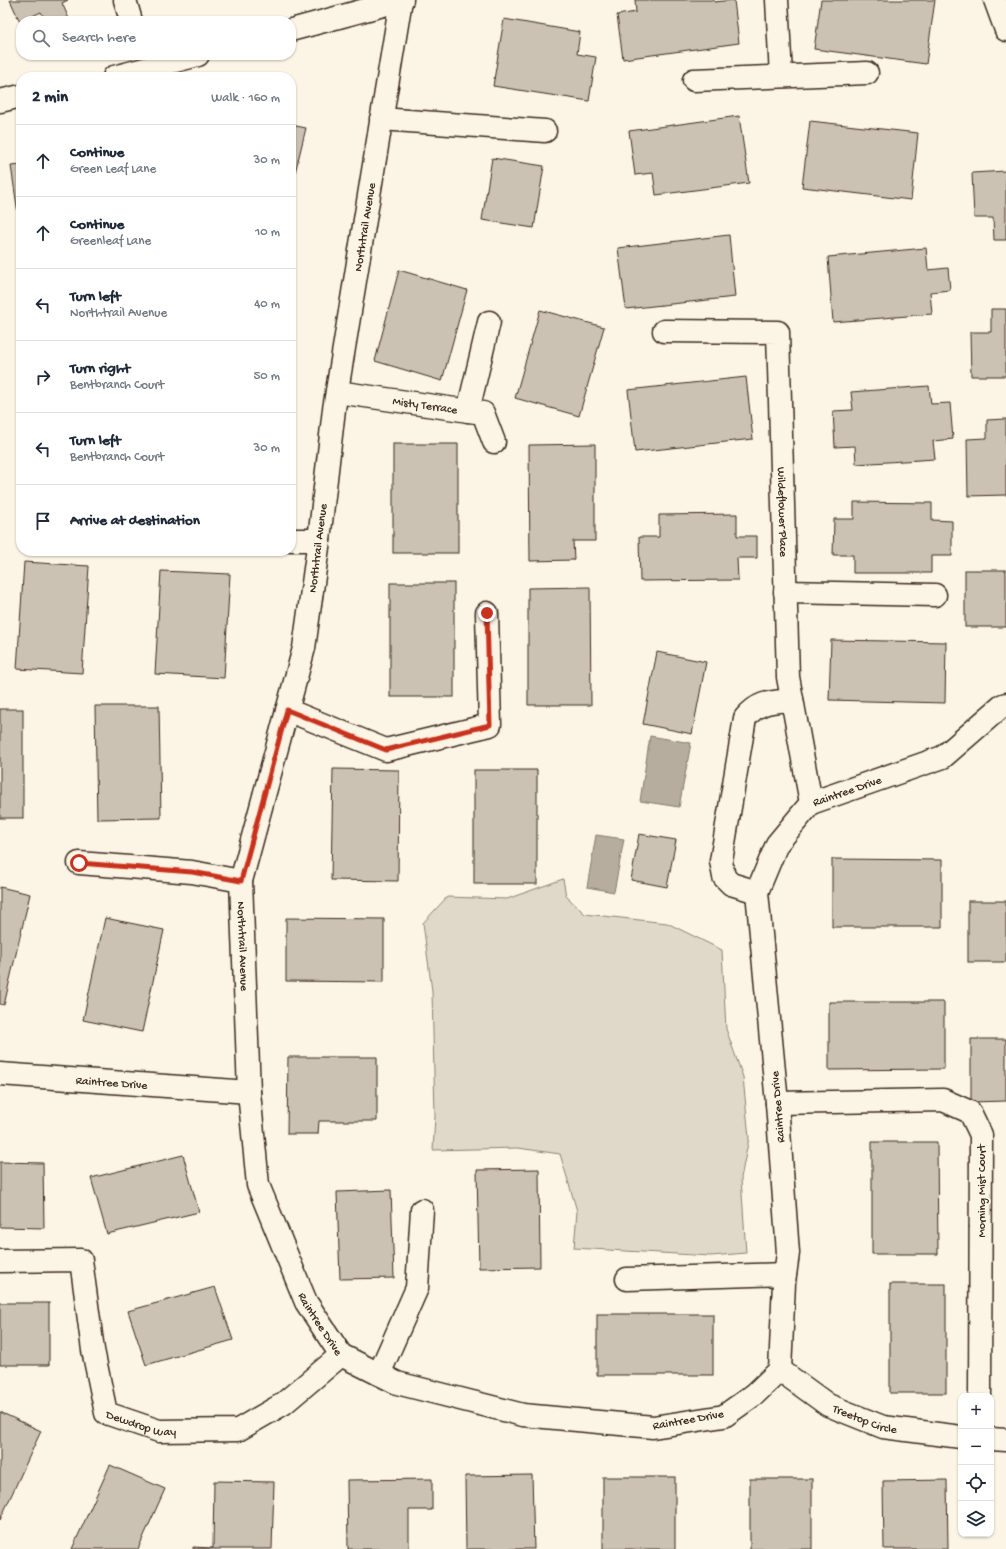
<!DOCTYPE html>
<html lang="en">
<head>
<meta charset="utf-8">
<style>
  :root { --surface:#fff; --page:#f6f6f7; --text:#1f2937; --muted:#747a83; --line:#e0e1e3 }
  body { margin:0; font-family:"Gochi Hand",sans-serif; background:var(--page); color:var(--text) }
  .controls { position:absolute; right:12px; bottom:12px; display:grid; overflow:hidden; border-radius:8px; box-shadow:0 1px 3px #0004 }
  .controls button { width:36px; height:36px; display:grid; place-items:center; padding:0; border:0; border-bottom:1px solid var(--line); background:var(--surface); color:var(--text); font:20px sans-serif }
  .stop { position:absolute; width:12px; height:12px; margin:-9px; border:3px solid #c8321e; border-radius:50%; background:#fff }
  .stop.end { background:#c8321e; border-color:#fff; box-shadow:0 1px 4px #0008 }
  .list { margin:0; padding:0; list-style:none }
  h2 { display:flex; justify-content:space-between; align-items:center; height:52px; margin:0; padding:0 16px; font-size:17px }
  h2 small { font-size:13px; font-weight:400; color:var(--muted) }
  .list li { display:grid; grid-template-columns:26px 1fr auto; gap:12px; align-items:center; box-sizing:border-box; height:72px; padding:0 16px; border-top:1px solid var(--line) }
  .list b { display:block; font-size:15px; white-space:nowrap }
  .list p { margin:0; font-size:13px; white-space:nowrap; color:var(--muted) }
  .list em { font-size:13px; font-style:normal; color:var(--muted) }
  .icon { flex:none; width:22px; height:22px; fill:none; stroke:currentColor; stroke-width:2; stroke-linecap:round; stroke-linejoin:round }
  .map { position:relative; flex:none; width:1006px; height:1549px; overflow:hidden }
  .search { position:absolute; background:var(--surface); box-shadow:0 1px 3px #0004; left:16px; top:16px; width:280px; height:44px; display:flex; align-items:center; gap:10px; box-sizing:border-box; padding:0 14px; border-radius:16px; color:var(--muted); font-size:15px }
  .panel { position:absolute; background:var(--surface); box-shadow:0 1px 3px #0004; left:16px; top:72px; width:280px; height:484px; border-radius:16px }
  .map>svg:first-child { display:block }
  .green { fill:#e0d8c8; stroke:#8e8173 }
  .water { fill:#b7ad9e; stroke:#85796b }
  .building { fill:#ccc2b3; stroke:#3b2a1e }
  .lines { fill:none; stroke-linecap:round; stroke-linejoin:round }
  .minor-casing { stroke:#3b2a1e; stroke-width:25 }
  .minor { stroke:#fcf5e5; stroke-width:22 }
  .route { stroke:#c8321e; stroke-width:5 }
  .labels { text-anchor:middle; stroke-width:3.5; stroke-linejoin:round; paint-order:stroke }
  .street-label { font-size:12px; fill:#3b2a1e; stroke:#fcf5e5 }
</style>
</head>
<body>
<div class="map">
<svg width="1006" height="1549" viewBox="0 0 1006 1549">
  <rect width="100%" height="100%" fill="#fcf5e5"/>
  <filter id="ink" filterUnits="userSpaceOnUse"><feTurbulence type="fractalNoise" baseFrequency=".025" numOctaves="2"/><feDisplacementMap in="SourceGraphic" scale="8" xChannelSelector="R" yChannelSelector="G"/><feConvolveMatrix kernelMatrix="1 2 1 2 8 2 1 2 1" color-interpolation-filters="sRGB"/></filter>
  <g filter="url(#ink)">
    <polygon class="green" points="563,879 566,896 585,914 667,923 722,950 726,1029 743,1077 749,1138 741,1178 746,1253 711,1256 574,1248 577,1211 560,1154 518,1148 433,1150 435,1116 432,991 423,923 447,897 507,899"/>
    <g class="water">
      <polygon points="650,736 691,743 679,807 640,801"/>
      <polygon points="596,835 624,839 614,892 587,887"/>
    </g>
    <g class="building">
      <polygon points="10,0 68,0 62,3 70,21 45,21 41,12 20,22"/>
      <polygon points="635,0 714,0 714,2 734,0 739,43 623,59 617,15 636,12"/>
      <polygon points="821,0 935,0 926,64 814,49"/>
      <polygon points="504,19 580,32 577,54 596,57 589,101 493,86"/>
      <polygon points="739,116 749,183 656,195 653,173 635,175 629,131"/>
      <polygon points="810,121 918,133 911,200 802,187"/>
      <polygon points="291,125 306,128 291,189"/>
      <polygon points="492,158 544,166 534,228 482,220"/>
      <polygon points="21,165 21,226 20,227 11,166"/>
      <polygon points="1006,171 1006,240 994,240 993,218 974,218 972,173"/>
      <polygon points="729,235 735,297 626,309 618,248"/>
      <polygon points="926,248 928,270 948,268 950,290 930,292 932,314 833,322 828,257"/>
      <polygon points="399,270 467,290 442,381 375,361"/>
      <polygon points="991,309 1006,309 1006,376 971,376 970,332 991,332"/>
      <polygon points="540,310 604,327 579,416 515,398"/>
      <polygon points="746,377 753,439 635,452 628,390"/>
      <polygon points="929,386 931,404 950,403 953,439 933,441 935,459 856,464 855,446 835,447 833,411 853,410 851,392"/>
      <polygon points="1006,419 1006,495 968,496 967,439 987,438 987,420"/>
      <rect x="393" y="444" width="65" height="109"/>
      <polygon points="595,444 595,541 573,541 574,560 530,561 529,445"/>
      <polygon points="854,502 932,503 932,520 952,521 952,556 931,556 931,573 853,573 853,555 833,555 834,519 854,519"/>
      <polygon points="737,514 737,536 757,536 757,558 737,558 738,580 640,581 639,537 659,537 659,515"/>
      <polygon points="24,562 89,566 82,673 17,669"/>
      <rect x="965" y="570" width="41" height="57"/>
      <polygon points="161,571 230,574 224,678 155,674"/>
      <rect x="390" y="583" width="64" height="114"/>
      <polygon points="590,587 591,705 528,705 528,588"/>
      <polygon points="831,640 946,642 945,703 829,700"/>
      <polygon points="657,652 706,662 692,734 643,724"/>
      <polygon points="95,706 159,706 161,818 97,819"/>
      <rect x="0" y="709" width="23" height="109"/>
      <polygon points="333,769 399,770 398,881 331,880"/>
      <rect x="474" y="770" width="63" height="114"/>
      <polygon points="639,834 676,840 667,887 631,880"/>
      <polygon points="832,859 942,860 942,927 832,927"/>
      <polygon points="0,887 30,894 4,1005 0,1004"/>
      <rect x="968" y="901" width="38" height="61"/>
      <polygon points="105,918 164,930 142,1032 83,1020"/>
      <polygon points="286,918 384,919 384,982 286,981"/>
      <polygon points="829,1002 944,1002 944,1069 829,1070"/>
      <polygon points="971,1039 1006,1039 1006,1101 971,1102"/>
      <polygon points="288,1057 377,1057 377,1121 319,1121 318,1134 287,1134"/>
      <polygon points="872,1142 937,1142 938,1254 872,1254"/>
      <polygon points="183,1155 199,1212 107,1234 91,1178"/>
      <polygon points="0,1162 43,1163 44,1228 0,1227"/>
      <polygon points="539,1169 540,1267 479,1268 477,1170"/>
      <polygon points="391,1190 394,1278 340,1279 337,1192"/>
      <rect x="890" y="1284" width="56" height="109"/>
      <polygon points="215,1287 233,1340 146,1365 128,1311"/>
      <rect x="0" y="1303" width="49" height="62"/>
      <rect x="597" y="1314" width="116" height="61"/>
      <polygon points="0,1412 41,1431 0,1520"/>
      <polygon points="110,1465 165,1489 138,1549 72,1549"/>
      <polygon points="532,1475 534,1549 466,1549 465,1476"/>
      <rect x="603" y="1477" width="72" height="72"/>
      <polygon points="432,1479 432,1510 409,1510 409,1549 348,1549 347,1480"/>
      <rect x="750" y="1479" width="62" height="70"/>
      <polygon points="947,1480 948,1549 884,1549 883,1481"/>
      <polygon points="214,1481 274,1482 272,1549 193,1549 193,1547 213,1548"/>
    </g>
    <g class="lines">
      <g class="minor-casing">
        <g id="minor">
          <polyline points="125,0 131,21"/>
          <path id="s1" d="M401,0L334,409L319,540L304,648L241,881L249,1092L258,1185L306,1302L341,1355L397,1383L523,1415L653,1427L724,1416L755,1394L780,1370L784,1283L788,1253L777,1103L757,892L777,844L811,803L943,757L1003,705L1006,704"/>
          <polyline points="777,0 781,76"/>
          <polyline points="995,0 1006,30"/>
          <polyline points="291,30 402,0"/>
          <polyline points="114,77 198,55"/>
          <polyline points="694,80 867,73"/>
          <polyline points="0,101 21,96"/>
          <polyline points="381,119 545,131"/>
          <path id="s2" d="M664,331L778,332L788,677L811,803"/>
          <path id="s3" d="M337,392L483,413L494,442"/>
          <polyline points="468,411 489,322"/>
          <polyline points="291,540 319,540"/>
          <polyline points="785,592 935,595"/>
          <polyline points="287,710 386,750 490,725 487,613"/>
          <polyline points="79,863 192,872 241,881"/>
          <path d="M757,892L731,884L724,877L721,861L745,718C759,701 771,702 792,700"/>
          <path id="s4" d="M0,1074L249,1092"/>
          <polyline points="777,1103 943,1100 970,1112 981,1135 980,1396"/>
          <path id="s5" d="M0,1261L81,1260L93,1350L106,1413L159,1431L238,1430L283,1404L341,1355"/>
          <polyline points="627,1279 785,1274"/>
          <path id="s6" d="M780,1370L828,1405L883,1427L961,1437"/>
          <polyline points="379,1374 417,1288 422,1210"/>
          <polyline points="991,1439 1006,1440"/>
        </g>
      </g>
      <use href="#minor" class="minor"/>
    </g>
  </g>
  <g class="lines" filter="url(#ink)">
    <polyline class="route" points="79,863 192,872 241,881 287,710 386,750 490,725 487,613"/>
  </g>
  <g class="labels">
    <g class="street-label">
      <text transform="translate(364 227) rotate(-81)" y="4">Northtrail Avenue</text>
      <text dy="4" stroke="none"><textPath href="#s3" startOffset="89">Misty Terrace</textPath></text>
      <text dy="4" stroke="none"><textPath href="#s2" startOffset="294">Wildeflower Place</textPath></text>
      <text transform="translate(317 548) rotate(-83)" y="4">Northtrail Avenue</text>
      <text dy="4" stroke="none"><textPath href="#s1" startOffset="2482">Raintree Drive</textPath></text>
      <text dy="4" stroke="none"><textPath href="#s1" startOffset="962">Northtrail Avenue</textPath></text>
      <text dy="4" stroke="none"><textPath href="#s4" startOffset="112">Raintree Drive</textPath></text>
      <text transform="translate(777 1107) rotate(-95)" y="4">Raintree Drive</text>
      <text transform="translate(981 1191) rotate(-90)" y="4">Morning Mist Court</text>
      <text dy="4" stroke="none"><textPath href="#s1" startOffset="1354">Raintree Drive</textPath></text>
      <text dy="4" stroke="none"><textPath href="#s6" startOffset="99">Treetop Circle</textPath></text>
      <text dy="4" stroke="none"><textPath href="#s5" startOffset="273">Dewdrop Way</textPath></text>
      <text transform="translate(688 1419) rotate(-10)" y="4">Raintree Drive</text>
    </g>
  </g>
</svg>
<div class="controls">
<button>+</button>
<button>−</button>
<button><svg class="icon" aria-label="locate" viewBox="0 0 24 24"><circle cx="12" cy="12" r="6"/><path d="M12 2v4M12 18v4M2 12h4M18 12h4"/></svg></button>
<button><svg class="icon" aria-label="layers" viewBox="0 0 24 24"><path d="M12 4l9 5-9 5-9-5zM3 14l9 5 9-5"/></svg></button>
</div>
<div class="stop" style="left:79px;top:863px"></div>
<div class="stop end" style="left:487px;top:613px"></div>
<div class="search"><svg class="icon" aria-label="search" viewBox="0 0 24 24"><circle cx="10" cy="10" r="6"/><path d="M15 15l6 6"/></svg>Search here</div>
<section class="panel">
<h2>2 min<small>Walk · 160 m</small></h2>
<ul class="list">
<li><svg class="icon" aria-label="ahead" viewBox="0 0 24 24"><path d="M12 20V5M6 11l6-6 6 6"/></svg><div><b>Continue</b><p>Green Leaf Lane</p></div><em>30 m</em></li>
<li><svg class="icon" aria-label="ahead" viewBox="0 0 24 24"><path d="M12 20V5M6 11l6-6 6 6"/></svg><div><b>Continue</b><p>Greenleaf Lane</p></div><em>10 m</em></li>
<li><svg class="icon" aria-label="left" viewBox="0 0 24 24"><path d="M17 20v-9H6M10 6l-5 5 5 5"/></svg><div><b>Turn left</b><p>Northtrail Avenue</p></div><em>40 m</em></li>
<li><svg class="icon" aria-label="right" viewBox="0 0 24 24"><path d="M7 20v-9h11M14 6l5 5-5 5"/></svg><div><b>Turn right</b><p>Bentbranch Court</p></div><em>50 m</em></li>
<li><svg class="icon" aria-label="left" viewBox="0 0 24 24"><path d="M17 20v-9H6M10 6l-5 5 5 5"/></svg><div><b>Turn left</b><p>Bentbranch Court</p></div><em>30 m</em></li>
<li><svg class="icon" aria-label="arrive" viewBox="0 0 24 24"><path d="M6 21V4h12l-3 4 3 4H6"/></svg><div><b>Arrive at destination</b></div></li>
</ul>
</section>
</div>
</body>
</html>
